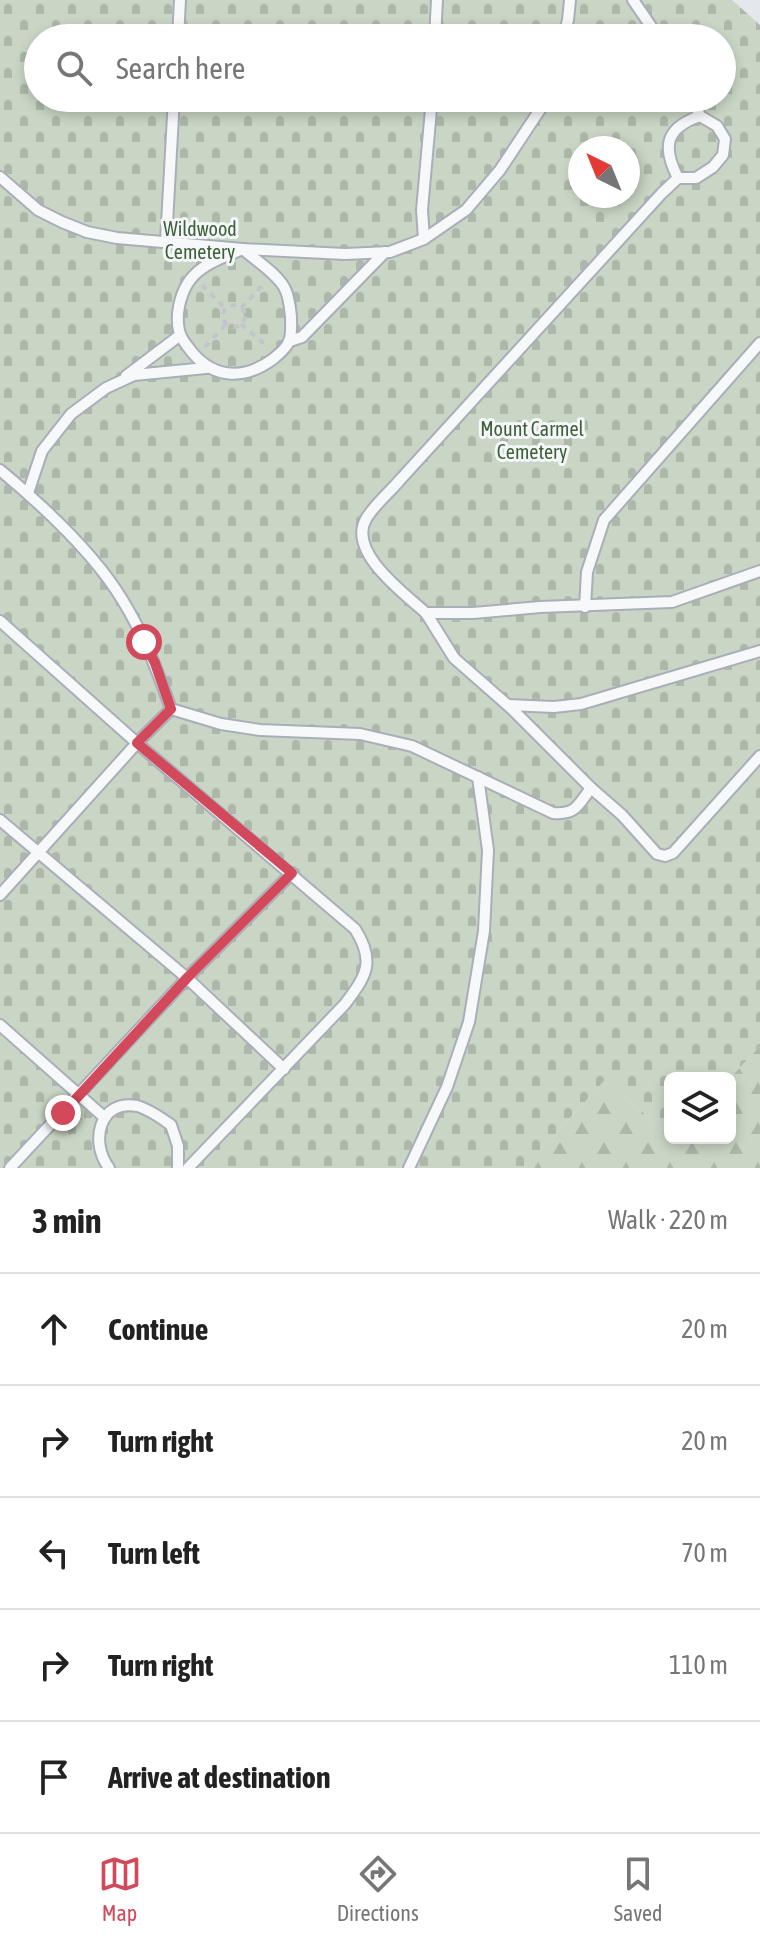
<!DOCTYPE html>
<html lang="en">
<head>
<meta charset="utf-8">
<style>
  :root { --surface:#fff; --page:#f6f6f6; --text:#222; --muted:#767676; --line:#e0e0e0; --accent:#d1495b }
  body { margin:0; font-family:"Asap Condensed",sans-serif; background:var(--page); color:var(--text) }
  .controls { position:absolute; right:24px; bottom:24px; display:grid; overflow:hidden; border-radius:12px; box-shadow:0 4px 12px #0003 }
  .controls button { width:72px; height:72px; display:grid; place-items:center; padding:0; border:0; border-bottom:2px solid var(--line); background:var(--surface); color:var(--text); font:40px sans-serif }
  .compass { position:absolute; left:568px; top:136px; width:72px; height:72px; border-radius:50%; background:var(--surface); box-shadow:0 4px 12px #0003; rotate:317deg }
  .stop { position:absolute; width:24px; height:24px; margin:-18px; border:6px solid #d1495b; border-radius:50%; background:#fff }
  .stop.end { background:#d1495b; border-color:#fff; box-shadow:0 2px 8px #0008 }
  .list { margin:0; padding:0; list-style:none }
  h2 { display:flex; justify-content:space-between; align-items:center; height:104px; margin:0; padding:0 32px; font-size:34px }
  h2 small { font-size:26px; font-weight:400; color:var(--muted) }
  .list li { display:grid; grid-template-columns:52px 1fr auto; gap:24px; align-items:center; box-sizing:border-box; height:112px; padding:0 32px; border-top:2px solid var(--line) }
  .list b { display:block; font-size:30px; white-space:nowrap }
  .list em { font-size:26px; font-style:normal; color:var(--muted) }
  .icon { flex:none; width:44px; height:44px; fill:none; stroke:currentColor; stroke-width:2; stroke-linecap:round; stroke-linejoin:round }
  .map { position:relative; flex:none; width:760px; height:1168px; overflow:hidden }
  .search { position:absolute; background:var(--surface); box-shadow:0 4px 12px #0003; left:24px; right:24px; top:24px; height:88px; display:flex; align-items:center; gap:20px; box-sizing:border-box; padding:0 28px; border-radius:44px; color:var(--muted); font-size:30px }
  .sheet { height:664px; background:var(--surface) }
  nav { display:flex; justify-content:space-around; align-items:center; box-sizing:border-box; height:112px; border-top:2px solid var(--line); background:var(--surface); font-size:22px; color:var(--muted) }
  nav a { display:grid; justify-items:center; gap:4px }
  nav .on { color:var(--accent) }
  .map>svg:first-child { display:block }
  .forest { fill:url(#forest-firs) }
  .cemetery { fill:url(#cemetery-stones); fill-rule:evenodd }
  .lines { fill:none; stroke-linecap:round; stroke-linejoin:round }
  .lane-casing { stroke:#a9aeb7; stroke-width:14 }
  .path { stroke:#c2c5cb; stroke-width:4; stroke-dasharray:6 6; stroke-linecap:butt }
  .lane { stroke:#f7f8fa; stroke-width:10 }
  .route { stroke:#d1495b; stroke-width:10 }
  .labels { text-anchor:middle; stroke-width:6; stroke-linejoin:round; paint-order:stroke }
  .park-label { font-size:20px; fill:#3f6138; stroke:#f4f6f9 }
</style>
</head>
<body>
<div class="map">
<svg width="760" height="1168" viewBox="0 0 760 1168">
  <defs>
    <pattern id="forest-firs" width="22" height="20" patternUnits="userSpaceOnUse" patternTransform="scale(2)"><rect width="22" height="20" fill="#c9d6c5"/><path d="M5 1l3.5 6h-7zM16 11l3.5 6h-7z" fill="#adb8ab"/></pattern>
    <pattern id="cemetery-stones" width="16" height="16" patternUnits="userSpaceOnUse" patternTransform="scale(2)"><rect width="16" height="16" fill="#c9d6c5"/><path d="M2 7V4a2 2 0 0 1 4 0v3zM10 15v-3a2 2 0 0 1 4 0v3z" fill="#adb8ab"/></pattern>
  </defs>
  <rect width="100%" height="100%" fill="#e4e7ec"/>
  <polygon class="forest" points="760,1046 760,1168 524,1168 604,1081 670,1134 670,1138 730,1138 730,1078"/>
  <path class="cemetery" d="M0,0H732L760,25V1046L730,1078H670V1134L604,1081L524,1168H0ZM38,38H722V98H38ZM580,148H628V196H580Z"/>
  <g class="lines">
    <g class="lane-casing">
      <g id="lane">
        <polyline points="633,0 659,38"/>
        <polyline points="178,38 180,0"/>
        <polyline points="435,38 437,0"/>
        <polyline points="563,38 568,20 570,0"/>
        <polyline points="692,98 700,116"/>
        <polyline points="0,177 38,210 62,222 87,232 117,238 243,249 345,254 390,252 424,239 466,210 500,170 541,108 545,98"/>
        <path d="M678,178C662,147 665,128 700,116L717,126L725,139L723,155L713,167L696,178H678L662,193L399,481C389,493 374,505 366,519C347,552 405,594 426,613H473L540,607L672,602L760,571"/>
        <polyline points="424,239 422,210 432,98"/>
        <polyline points="166,241 174,98"/>
        <path d="M243,249C256,261 275,272 284,287C289,295 290,307 291,317C291,323 292,335 289,341C287,348 278,355 273,359C242,382 210,378 188,347C179,336 177,328 178,313C183,271 208,263 243,249Z"/>
        <polyline points="290,341 302,337 385,252"/>
        <polyline points="126,376 179,336"/>
        <path d="M0,470C42,505 95,554 123,601C144,635 158,672 171,709L137,743L0,621"/>
        <polyline points="28,493 42,451 71,414 106,388 134,375 206,368"/>
        <polyline points="585,607 587,572 604,520 760,343"/>
        <polyline points="426,613 454,658 512,709 591,788 622,815 657,854 665,856 673,853 760,756"/>
        <polyline points="508,705 554,707 581,704 760,651"/>
        <path d="M171,709L221,724L260,730L360,734L412,746L553,813C576,815 578,805 591,788"/>
        <polyline points="0,820 187,978 284,1069"/>
        <path d="M0,895L137,743L355,929C376,962 366,976 345,1004L188,1168"/>
        <polyline points="0,1025 104,1117"/>
        <polyline points="10,1168 187,978 292,873"/>
        <path d="M109,1168C89,1141 100,1099 137,1106C149,1109 161,1118 171,1125L178,1146V1168"/>
        <polyline points="409,1168 447,1087 469,1022 484,931 488,850 478,777"/>
      </g>
    </g>
    <g class="path">
      <polyline points="202,285 226,309"/>
      <circle cx="234" cy="316" r="11"/>
      <polyline points="241,308 264,284"/>
      <polyline points="241,324 267,346"/>
      <polyline points="205,347 226,324"/>
    </g>
    <use href="#lane" class="lane"/>
  </g>
  <g class="lines">
    <polyline class="route" points="63,1113 187,978 292,873 137,743 171,709 155,663 144,642"/>
  </g>
  <g class="labels">
    <g class="park-label">
      <text x="200" y="236">Wildwood<tspan x="200" dy="23">Cemetery</tspan></text>
      <text x="532" y="436">Mount Carmel<tspan x="532" dy="23">Cemetery</tspan></text>
    </g>
  </g>
</svg>
<div class="controls">
<button><svg class="icon" aria-label="layers" viewBox="0 0 24 24"><path d="M12 4l9 5-9 5-9-5zM3 14l9 5 9-5"/></svg></button>
</div>
<svg class="compass" viewBox="-18 -18 36 36"><path d="M0-13l5 13h-10z" fill="#e53935"/><path d="M0 13l5-13h-10z" fill="#767676"/></svg>
<div class="stop" style="left:144px;top:642px"></div>
<div class="stop end" style="left:63px;top:1113px"></div>
<div class="search"><svg class="icon" aria-label="search" viewBox="0 0 24 24"><circle cx="10" cy="10" r="6"/><path d="M15 15l6 6"/></svg>Search here</div>
</div>
<section class="sheet">
<h2>3 min<small>Walk · 220 m</small></h2>
<ul class="list">
<li><svg class="icon" aria-label="ahead" viewBox="0 0 24 24"><path d="M12 20V5M6 11l6-6 6 6"/></svg><div><b>Continue</b></div><em>20 m</em></li>
<li><svg class="icon" aria-label="right" viewBox="0 0 24 24"><path d="M7 20v-9h11M14 6l5 5-5 5"/></svg><div><b>Turn right</b></div><em>20 m</em></li>
<li><svg class="icon" aria-label="left" viewBox="0 0 24 24"><path d="M17 20v-9H6M10 6l-5 5 5 5"/></svg><div><b>Turn left</b></div><em>70 m</em></li>
<li><svg class="icon" aria-label="right" viewBox="0 0 24 24"><path d="M7 20v-9h11M14 6l5 5-5 5"/></svg><div><b>Turn right</b></div><em>110 m</em></li>
<li><svg class="icon" aria-label="arrive" viewBox="0 0 24 24"><path d="M6 21V4h12l-3 4 3 4H6"/></svg><div><b>Arrive at destination</b></div></li>
</ul>
</section>
<nav>
<a class="on"><svg class="icon" aria-label="map" viewBox="0 0 24 24"><path d="M3 6l6-2 6 2 6-2v14l-6 2-6-2-6 2zM9 4v14M15 6v14"/></svg>Map</a>
<a><svg class="icon" aria-label="directions" viewBox="0 0 24 24"><path d="M12 3l9 9-9 9-9-9zM9 14v-3h6M13 9l2 2-2 2"/></svg>Directions</a>
<a><svg class="icon" aria-label="saved" viewBox="0 0 24 24"><path d="M7 4h10v16l-5-4-5 4z"/></svg>Saved</a>
</nav>
</body>
</html>
